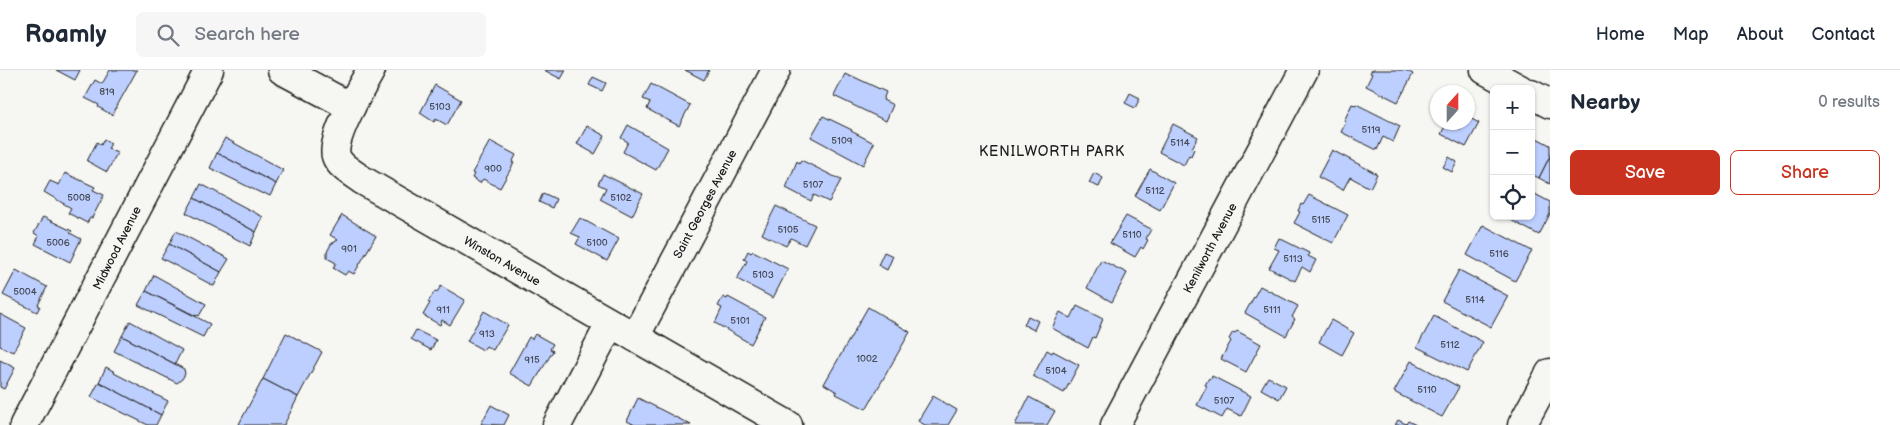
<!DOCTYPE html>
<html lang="en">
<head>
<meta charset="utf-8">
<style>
  :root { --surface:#fff; --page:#f6f6f7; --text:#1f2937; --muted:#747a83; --line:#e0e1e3; --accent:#c8321e }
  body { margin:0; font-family:"Balsamiq Sans",sans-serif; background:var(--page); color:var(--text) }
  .controls { position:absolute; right:15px; top:15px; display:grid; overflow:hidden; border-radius:8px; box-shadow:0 1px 4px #0004 }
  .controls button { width:45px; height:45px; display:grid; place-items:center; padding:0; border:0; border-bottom:1px solid var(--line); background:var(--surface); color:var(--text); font:25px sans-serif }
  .compass { position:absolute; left:1430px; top:15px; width:45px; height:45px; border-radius:50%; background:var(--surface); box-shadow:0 1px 4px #0004; rotate:21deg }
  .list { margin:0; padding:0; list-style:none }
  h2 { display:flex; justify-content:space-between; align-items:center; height:65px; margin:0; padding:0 20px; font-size:21px }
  h2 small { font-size:16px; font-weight:400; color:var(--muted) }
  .actions { display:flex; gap:10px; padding:15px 20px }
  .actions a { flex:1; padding:11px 0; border:1px solid var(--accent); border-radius:8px; text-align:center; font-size:18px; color:var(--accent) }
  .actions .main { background:var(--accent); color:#fff }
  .icon { flex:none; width:28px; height:28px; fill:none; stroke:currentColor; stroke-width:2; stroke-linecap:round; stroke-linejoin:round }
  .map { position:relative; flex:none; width:1550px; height:355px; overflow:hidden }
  header { display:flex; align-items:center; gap:30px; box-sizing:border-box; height:70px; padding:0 25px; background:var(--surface); border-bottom:1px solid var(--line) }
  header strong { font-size:24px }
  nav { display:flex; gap:28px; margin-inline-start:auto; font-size:18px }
  .search { width:350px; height:45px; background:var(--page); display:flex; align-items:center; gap:12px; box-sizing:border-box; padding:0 18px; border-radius:8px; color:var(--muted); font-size:19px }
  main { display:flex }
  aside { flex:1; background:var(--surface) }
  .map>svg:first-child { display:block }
  .building { fill:#bdcfff; stroke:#1c1c1c }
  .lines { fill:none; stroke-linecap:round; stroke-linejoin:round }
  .minor-casing { stroke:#1c1c1c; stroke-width:31 }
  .major-casing { stroke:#1c1c1c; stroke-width:31 }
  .minor { stroke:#f6f6f2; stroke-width:28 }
  .major { stroke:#f6f6f2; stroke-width:28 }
  .labels { text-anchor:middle; stroke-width:4.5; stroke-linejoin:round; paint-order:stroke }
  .number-label { font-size:10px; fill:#444955 }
  .street-label { font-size:12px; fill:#1c1c1c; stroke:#f6f6f2 }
  .neighbourhood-label { font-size:14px; letter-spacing:1px; fill:#1c1c1c; stroke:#f6f6f2 }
</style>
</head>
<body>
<header>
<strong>Roamly</strong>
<div class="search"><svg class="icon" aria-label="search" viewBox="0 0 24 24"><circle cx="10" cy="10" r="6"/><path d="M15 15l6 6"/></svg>Search here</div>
<nav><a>Home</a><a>Map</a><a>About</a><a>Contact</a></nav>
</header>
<main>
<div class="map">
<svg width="1550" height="355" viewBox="0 0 1550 355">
  <rect width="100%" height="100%" fill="#f6f6f2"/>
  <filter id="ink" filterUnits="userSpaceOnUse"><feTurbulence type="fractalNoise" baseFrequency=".02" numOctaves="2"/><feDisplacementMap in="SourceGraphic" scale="10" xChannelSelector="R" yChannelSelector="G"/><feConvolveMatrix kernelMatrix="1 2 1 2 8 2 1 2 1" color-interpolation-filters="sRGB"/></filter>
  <g filter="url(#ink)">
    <g class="building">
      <polygon points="56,0 80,0 75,10"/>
      <polygon points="110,0 137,0 112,45 98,37 99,35 85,28 95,10 102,14"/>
      <polygon points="544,0 566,0 561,9"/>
      <polygon points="685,0 709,0 704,10"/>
      <polygon points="1372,0 1405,0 1413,4 1398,32 1366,16 1372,4 1370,3"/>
      <polygon points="845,4 851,7 852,6 886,22 883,30 893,35 886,51 834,26"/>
      <polygon points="593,7 606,13 602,21 589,15"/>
      <polygon points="651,14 690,35 679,56 647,39 650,32 643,29"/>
      <polygon points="435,15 461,30 447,55 436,49 434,52 420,43"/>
      <polygon points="1130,23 1140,28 1135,38 1125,33"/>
      <polygon points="1352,34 1355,35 1356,34 1400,56 1393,72 1383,67 1377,80 1341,62 1346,52 1344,51"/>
      <polygon points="823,46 852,60 851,61 874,73 863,95 811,67"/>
      <polygon points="1468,47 1479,53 1466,77 1441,64 1447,52 1460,59 1463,52 1468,52"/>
      <polygon points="1173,54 1198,67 1192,78 1194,79 1191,86 1189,85 1184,95 1159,82"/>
      <polygon points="628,55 668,78 656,100 623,82 628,72 621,68"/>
      <polygon points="587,56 605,66 595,84 577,74"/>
      <polygon points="1531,65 1550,75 1550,86 1539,108 1531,104"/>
      <polygon points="225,68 283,100 276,114 217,83"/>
      <polygon points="104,69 111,73 108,79 117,83 107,102 87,91 97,72 101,75"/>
      <polygon points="490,71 516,85 512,93 514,93 500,118 483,109 480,113 472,108 474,104 472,103"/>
      <polygon points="1332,80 1377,104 1370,118 1350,107 1343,120 1318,107"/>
      <polygon points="217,83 276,114 270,126 264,123 263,124 210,98"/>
      <polygon points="1550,86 1550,114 1539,108"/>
      <polygon points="1449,87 1457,92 1452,102 1443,97"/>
      <polygon points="801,90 841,110 829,132 814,125 811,131 786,118 797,91 799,93"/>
      <polygon points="1150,99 1174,113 1160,140 1135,126"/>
      <polygon points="65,103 95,117 93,120 104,125 92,148 90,148 87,153 68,143 71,138 44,122 50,111 59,115"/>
      <polygon points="1094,103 1103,108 1099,117 1089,113"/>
      <polygon points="603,104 643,124 632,146 600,129 606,118 598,114"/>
      <polygon points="201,114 263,147 256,162 194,128"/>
      <polygon points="1531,122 1550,132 1550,144 1539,165 1503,146 1531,146"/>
      <polygon points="543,123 556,129 552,138 539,132"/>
      <polygon points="1309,125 1348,145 1333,173 1294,153 1300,142 1298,141 1301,134 1303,135"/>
      <polygon points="194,128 256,162 250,176 186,143"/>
      <polygon points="776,136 815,155 805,175 791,168 786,176 762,164"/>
      <polygon points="342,145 376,166 354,204 348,201 345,205 333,198 336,193 327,188 327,182 331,174 338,170 330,165"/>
      <polygon points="1126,146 1151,159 1146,169 1148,170 1143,179 1141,177 1135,187 1110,173"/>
      <polygon points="43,147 72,161 70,163 81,169 70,192 35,174 39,166 34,163"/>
      <polygon points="580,148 619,169 607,191 576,174 580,167 571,163"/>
      <polygon points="1483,155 1532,181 1515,211 1467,185"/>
      <polygon points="176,161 229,189 221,202 169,174"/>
      <polygon points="1279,168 1309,183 1308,186 1316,190 1310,202 1302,197 1295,211 1269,198 1279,180 1274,178"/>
      <polygon points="169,174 221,202 214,216 161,188"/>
      <polygon points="748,181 751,183 753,181 788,199 773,228 737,209 747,191 744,189"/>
      <polygon points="884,182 893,186 887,200 878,195"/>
      <polygon points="1101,190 1127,203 1112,232 1087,218"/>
      <polygon points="16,200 47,217 38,235 40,236 37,242 3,225"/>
      <polygon points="1459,200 1508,226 1491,257 1442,231"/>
      <polygon points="154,205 206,234 199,246 197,245 196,246 146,221"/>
      <polygon points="441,216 465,230 450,255 442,250 440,255 423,245 430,233 428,232 435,221 437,222"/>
      <polygon points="1260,216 1298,236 1292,247 1295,249 1286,266 1245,243"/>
      <polygon points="146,221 210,254 203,267 138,235"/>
      <polygon points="723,227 727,229 728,227 765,247 751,274 715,253 722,238 718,236"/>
      <polygon points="1077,236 1103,249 1095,268 1093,267 1088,278 1052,258 1060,242 1071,248"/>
      <polygon points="868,237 910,262 866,339 836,324 837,322 824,314"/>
      <polygon points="484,241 508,255 493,280 486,276 483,280 467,271"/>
      <polygon points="0,244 26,258 13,282 0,276"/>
      <polygon points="1028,246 1038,251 1034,260 1024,255"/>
      <polygon points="1434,246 1483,272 1467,302 1417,277"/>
      <polygon points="1331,250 1354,263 1342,285 1319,272"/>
      <polygon points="130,251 182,280 175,294 122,266"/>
      <polygon points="416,260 436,270 431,280 411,269"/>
      <polygon points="1237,261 1261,274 1246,302 1221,289 1231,271 1229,269 1233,262 1235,263"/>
      <polygon points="286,263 322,282 298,327 263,309"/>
      <polygon points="535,264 553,274 550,279 553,281 532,316 509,303 529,267 532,269"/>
      <polygon points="122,266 184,299 185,304 182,309 177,313 114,281"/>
      <polygon points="1047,280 1052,283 1053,281 1079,295 1064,323 1033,306"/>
      <polygon points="0,290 15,298 4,319 0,317"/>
      <polygon points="1411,291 1459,317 1442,347 1394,322"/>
      <polygon points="106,297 115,302 114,303 168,331 161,345 99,312"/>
      <polygon points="1212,306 1251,326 1241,346 1227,339 1222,348 1197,335 1207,316 1205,315 1209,308 1211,309"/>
      <polygon points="1268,307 1286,316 1279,329 1261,319"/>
      <polygon points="263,309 298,327 284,355 242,355 239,354"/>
      <polygon points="99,312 161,345 156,355 148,355 91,327"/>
      <polygon points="933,326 957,340 948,355 925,355 918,351"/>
      <polygon points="1029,327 1055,341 1047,355 1015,355"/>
      <polygon points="638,328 691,355 635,355 627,351"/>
      <polygon points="491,335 509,345 504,355 481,354"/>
      <polygon points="1398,350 1406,354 1408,351 1416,355 1395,355"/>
    </g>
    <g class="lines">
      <g class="minor-casing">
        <g id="minor">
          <polyline points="282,0 351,37"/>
          <path d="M371,0C362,16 330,70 336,86C339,96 354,104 362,110L788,355"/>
          <polyline points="1485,0 1520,19"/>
          <polyline points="1531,24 1550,34"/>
          <polyline points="635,267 776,0"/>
          <polyline points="24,355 209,0"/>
          <polyline points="557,355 610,254"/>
          <polyline points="1115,355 1304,0"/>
        </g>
      </g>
      <g class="major-casing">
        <polyline id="major" points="1522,355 1550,303"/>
      </g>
      <use href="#minor" class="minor"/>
      <use href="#major" class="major"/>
    </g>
  </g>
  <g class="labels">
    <g class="number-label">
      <text x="107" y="25">819</text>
      <text x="440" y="40">5103</text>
      <text x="1371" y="63">5119</text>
      <text x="842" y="74">5109</text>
      <text x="1180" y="76">5114</text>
      <text x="493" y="102">900</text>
      <text x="813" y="118">5107</text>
      <text x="1155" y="124">5112</text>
      <text x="79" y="131">5008</text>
      <text x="621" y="131">5102</text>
      <text x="1321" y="153">5115</text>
      <text x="788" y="163">5105</text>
      <text x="1132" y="168">5110</text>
      <text x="58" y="176">5006</text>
      <text x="597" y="176">5100</text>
      <text x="349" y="182">901</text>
      <text x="1499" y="187">5116</text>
      <text x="1293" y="192">5113</text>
      <text x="763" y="208">5103</text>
      <text x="25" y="225">5004</text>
      <text x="1475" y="233">5114</text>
      <text x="443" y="243">911</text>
      <text x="1272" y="243">5111</text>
      <text x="740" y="254">5101</text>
      <text x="487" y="267">913</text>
      <text x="1450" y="278">5112</text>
      <text x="867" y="292">1002</text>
      <text x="532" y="293">915</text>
      <text x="1056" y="304">5104</text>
      <text x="1427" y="323">5110</text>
      <text x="1224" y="334">5107</text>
    </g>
    <g class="street-label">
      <text transform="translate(705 134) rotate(-62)" y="4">Saint Georges Avenue</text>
      <text transform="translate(117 178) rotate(-63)" y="4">Midwood Avenue</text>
      <text transform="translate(1210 178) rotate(-62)" y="4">Kenilworth Avenue</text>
      <text transform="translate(502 191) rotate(30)" y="4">Winston Avenue</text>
    </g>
    <g class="neighbourhood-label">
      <text x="1052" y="86">KENILWORTH PARK</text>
    </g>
  </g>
</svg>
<div class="controls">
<button>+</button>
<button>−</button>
<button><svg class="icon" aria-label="locate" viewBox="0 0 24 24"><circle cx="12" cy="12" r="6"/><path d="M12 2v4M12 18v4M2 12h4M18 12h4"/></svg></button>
</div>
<svg class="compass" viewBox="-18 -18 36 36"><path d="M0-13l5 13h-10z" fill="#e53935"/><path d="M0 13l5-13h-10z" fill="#747a83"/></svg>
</div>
<aside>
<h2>Nearby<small>0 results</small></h2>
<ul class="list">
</ul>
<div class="actions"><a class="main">Save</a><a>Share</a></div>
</aside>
</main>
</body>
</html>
